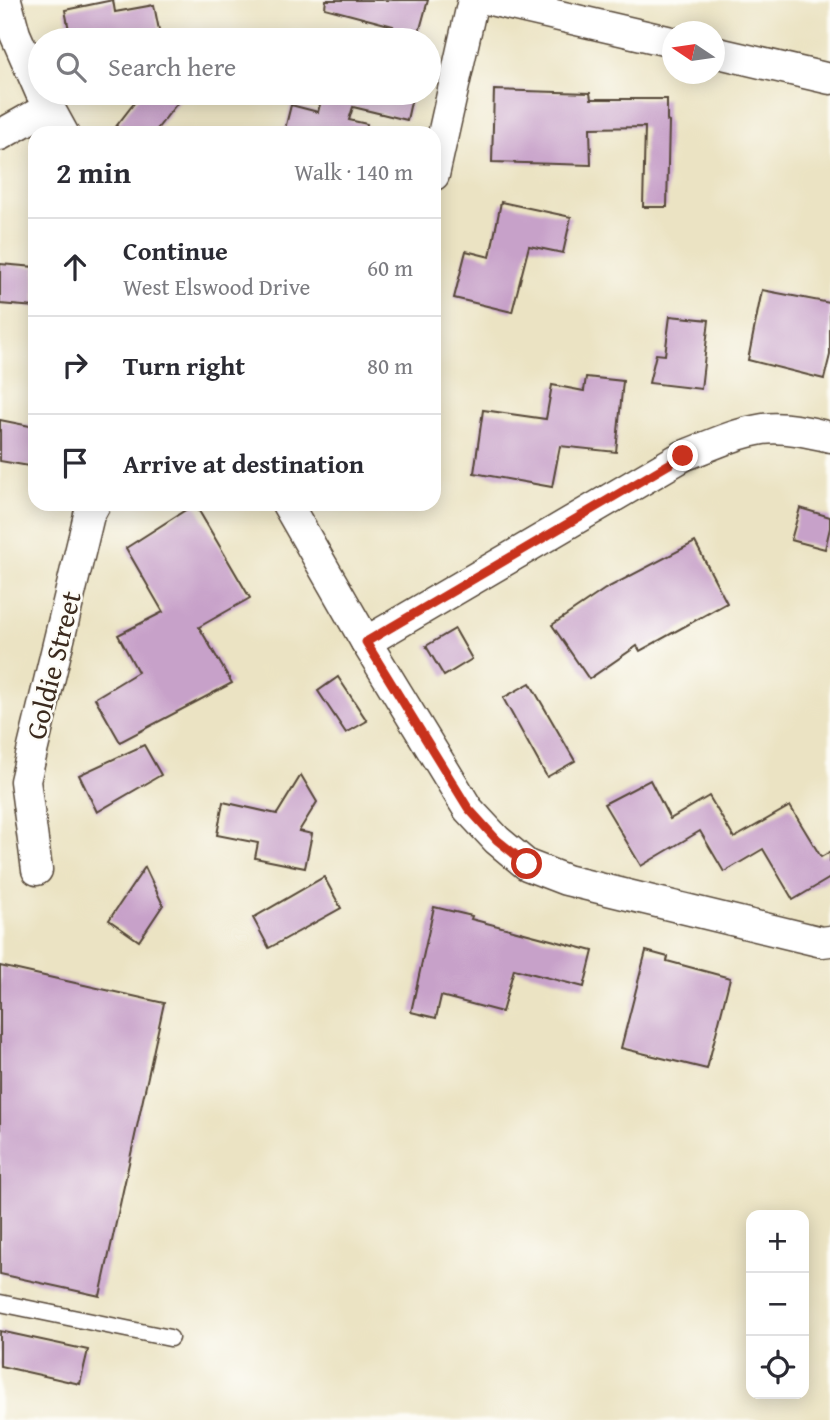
<!DOCTYPE html>
<html lang="en">
<head>
<meta charset="utf-8">
<style>
  :root { --surface:#fff; --page:#f7f7f7; --text:#2b2b33; --muted:#7c7c81; --line:#e1e1e2 }
  body { margin:0; font-family:"Gentium Book Plus",serif; background:var(--page); color:var(--text) }
  .controls { position:absolute; right:21px; bottom:21px; display:grid; overflow:hidden; border-radius:14px; box-shadow:0 4px 18px #0003 }
  .controls button { width:63px; height:63px; display:grid; place-items:center; padding:0; border:0; border-bottom:2px solid var(--line); background:var(--surface); color:var(--text); font:35px sans-serif }
  .compass { position:absolute; left:662px; top:21px; width:63px; height:63px; border-radius:50%; background:var(--surface); box-shadow:0 4px 18px #0003; rotate:283deg }
  .stop { position:absolute; width:21px; height:21px; margin:-16px; border:5px solid #c8321e; border-radius:50%; background:#fff }
  .stop.end { background:#c8321e; border-color:#fff; box-shadow:0 2px 7px #0008 }
  .list { margin:0; padding:0; list-style:none }
  h2 { display:flex; justify-content:space-between; align-items:center; height:91px; margin:0; padding:0 28px; font-size:30px }
  h2 small { font-size:23px; font-weight:400; color:var(--muted) }
  .list li { display:grid; grid-template-columns:46px 1fr auto; gap:21px; align-items:center; box-sizing:border-box; height:98px; padding:0 28px; border-top:2px solid var(--line) }
  .list b { display:block; font-size:26px; white-space:nowrap }
  .list p { margin:0; font-size:23px; white-space:nowrap; color:var(--muted) }
  .list em { font-size:23px; font-style:normal; color:var(--muted) }
  .icon { flex:none; width:38px; height:38px; fill:none; stroke:currentColor; stroke-width:2; stroke-linecap:round; stroke-linejoin:round }
  .map { position:relative; flex:none; width:830px; height:1420px; overflow:hidden }
  .search { position:absolute; background:var(--surface); box-shadow:0 4px 18px #0003; left:28px; top:28px; width:413px; height:77px; display:flex; align-items:center; gap:18px; box-sizing:border-box; padding:0 24px; border-radius:38px; color:var(--muted); font-size:26px }
  .panel { position:absolute; background:var(--surface); box-shadow:0 4px 18px #0003; left:28px; top:126px; width:413px; height:385px; border-radius:21px }
  .map>svg:first-child { display:block }
  .building { fill:#c7a1c9 }
  .lines { fill:none; stroke-linecap:round; stroke-linejoin:round }
  .lane-casing { stroke:#554637; stroke-width:19 }
  .street-casing { stroke:#554637; stroke-width:33 }
  .lane { stroke:#fff; stroke-width:16 }
  .street { stroke:#fff; stroke-width:30 }
  .route { stroke:#c8321e; stroke-width:9 }
  .labels { text-anchor:middle; stroke-width:5; stroke-linejoin:round; paint-order:stroke }
  .street-label { font-size:28px; fill:#3b2a1e; stroke:#fdfcf7 }
</style>
</head>
<body>
<div class="map">
<svg width="830" height="1420" viewBox="0 0 830 1420">
  <rect width="100%" height="100%" fill="#fdfcf7"/>
  <filter id="ink" filterUnits="userSpaceOnUse"><feTurbulence type="fractalNoise" baseFrequency=".0143" numOctaves="2"/><feDisplacementMap in="SourceGraphic" scale="14" xChannelSelector="R" yChannelSelector="G"/><feConvolveMatrix kernelMatrix="1 2 1 2 8 2 1 2 1" color-interpolation-filters="sRGB"/></filter>
  <filter id="wash" filterUnits="userSpaceOnUse"><feTurbulence type="fractalNoise" baseFrequency=".00686" numOctaves="4" result="noise"/><feDisplacementMap in="SourceGraphic" scale="28" xChannelSelector="R" yChannelSelector="G"/><feGaussianBlur stdDeviation="1.57" result="paint"/><feColorMatrix in="noise" values="0 0 0 0 0 0 0 0 0 0 0 0 0 0 0 0 0 1.4 0 .05"/><feComposite in="paint" operator="in"/></filter>
  <g filter="url(#wash)">
    <rect width="100%" height="100%" fill="#ebe3c3"/>
    <g id="blocks">
      <g class="building">
        <polygon points="113,0 115,12 154,5 161,40 71,40 65,10"/>
        <polygon points="326,0 428,0 417,40 390,36 393,26 325,8"/>
        <polygon points="494,90 590,93 591,99 667,99 667,121 669,122 667,207 643,207 645,127 590,128 591,165 492,162"/>
        <polygon points="142,93 185,93 154,133 111,133"/>
        <polygon points="323,93 413,93 407,120 353,107 349,120 367,124 366,133 284,133 291,105 318,112"/>
        <polygon points="501,202 571,217 563,253 529,246 512,312 454,298 466,251 490,257"/>
        <polygon points="0,264 35,267 35,307 0,304"/>
        <polygon points="762,290 830,303 830,355 824,379 748,360"/>
        <polygon points="670,316 709,320 701,389 649,383 656,354 665,355"/>
        <polygon points="586,377 623,381 616,452 560,446 552,487 474,473 483,410 546,419 552,385 584,391"/>
        <polygon points="0,420 35,427 35,467 0,461"/>
        <polygon points="195,504 250,598 199,627 232,683 120,742 95,698 138,672 118,635 163,612 126,548"/>
        <polygon points="800,508 830,517 830,528 825,549 791,540"/>
        <polygon points="695,542 727,603 640,651 637,646 589,679 552,625 605,589"/>
        <polygon points="455,629 472,659 444,676 426,646"/>
        <polygon points="338,677 367,721 346,733 318,691"/>
        <polygon points="530,683 575,761 547,777 503,698"/>
        <polygon points="144,745 161,775 97,812 79,775"/>
        <polygon points="301,775 317,802 299,831 312,834 305,868 255,858 258,843 217,835 223,802 277,814"/>
        <polygon points="650,780 670,819 709,796 734,838 790,806 821,857 830,852 830,878 793,900 763,849 724,872 700,831 641,866 604,804"/>
        <polygon points="145,867 163,905 139,941 109,920"/>
        <polygon points="324,877 341,908 269,948 253,918"/>
        <polygon points="434,907 472,916 471,919 593,951 584,987 514,969 502,1012 441,996 436,1018 411,1012"/>
        <polygon points="646,951 668,957 667,961 730,978 707,1069 621,1048"/>
        <polygon points="0,966 164,1003 100,1296 0,1274"/>
        <polygon points="0,1331 88,1350 80,1384 0,1366"/>
      </g>
    </g>
  </g>
  <g filter="url(#ink)">
    <use href="#blocks" fill-opacity="0" stroke="#554637" stroke-width="2"/>
    <g class="lines">
      <g class="lane-casing">
        <polyline id="lane" points="0,1303 170,1338"/>
      </g>
      <g class="street-casing">
        <g id="street">
          <polyline points="6,0 15,34 40,91"/>
          <polyline points="490,0 672,42"/>
          <polyline points="714,52 830,79"/>
          <polyline points="41,93 63,133"/>
          <polyline points="0,135 48,108"/>
          <polyline points="434,175 473,0"/>
          <polyline points="287,504 366,642 468,809 497,840 527,865 566,880 822,942 830,941"/>
          <path d="M366,642L683,456C709,446 736,433 763,429C784,426 810,432 830,437"/>
          <polyline points="37,870 25,781 89,515 95,504"/>
        </g>
      </g>
      <use href="#lane" class="lane"/>
      <use href="#street" class="street"/>
    </g>
  </g>
  <g class="lines" filter="url(#ink)">
    <polyline class="route" points="527,864 497,840 468,808 366,642 683,456"/>
  </g>
  <g class="labels">
    <g class="street-label">
      <text transform="translate(53 665) rotate(-76)" y="10">Goldie Street</text>
    </g>
  </g>
</svg>
<div class="controls">
<button>+</button>
<button>−</button>
<button><svg class="icon" aria-label="locate" viewBox="0 0 24 24"><circle cx="12" cy="12" r="6"/><path d="M12 2v4M12 18v4M2 12h4M18 12h4"/></svg></button>
</div>
<svg class="compass" viewBox="-18 -18 36 36"><path d="M0-13l5 13h-10z" fill="#e53935"/><path d="M0 13l5-13h-10z" fill="#7c7c81"/></svg>
<div class="stop" style="left:527px;top:864px"></div>
<div class="stop end" style="left:683px;top:456px"></div>
<div class="search"><svg class="icon" aria-label="search" viewBox="0 0 24 24"><circle cx="10" cy="10" r="6"/><path d="M15 15l6 6"/></svg>Search here</div>
<section class="panel">
<h2>2 min<small>Walk · 140 m</small></h2>
<ul class="list">
<li><svg class="icon" aria-label="ahead" viewBox="0 0 24 24"><path d="M12 20V5M6 11l6-6 6 6"/></svg><div><b>Continue</b><p>West Elswood Drive</p></div><em>60 m</em></li>
<li><svg class="icon" aria-label="right" viewBox="0 0 24 24"><path d="M7 20v-9h11M14 6l5 5-5 5"/></svg><div><b>Turn right</b></div><em>80 m</em></li>
<li><svg class="icon" aria-label="arrive" viewBox="0 0 24 24"><path d="M6 21V4h12l-3 4 3 4H6"/></svg><div><b>Arrive at destination</b></div></li>
</ul>
</section>
</div>
</body>
</html>
